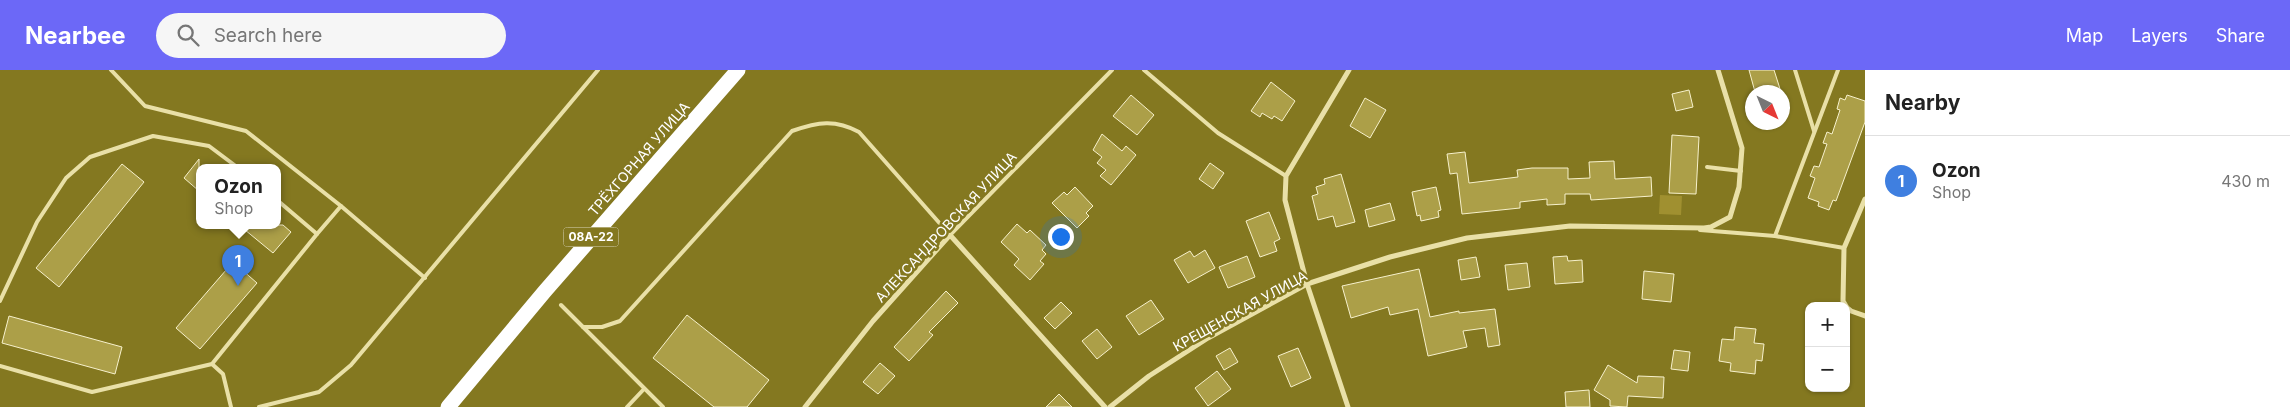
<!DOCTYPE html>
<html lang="en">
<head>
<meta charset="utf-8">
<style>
  :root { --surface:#fff; --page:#f6f6f6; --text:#222; --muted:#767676; --line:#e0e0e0; --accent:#6c68f7 }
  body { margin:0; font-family:Inter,sans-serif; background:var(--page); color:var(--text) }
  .controls { position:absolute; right:15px; bottom:15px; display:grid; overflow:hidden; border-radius:10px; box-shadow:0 1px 4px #0004 }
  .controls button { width:45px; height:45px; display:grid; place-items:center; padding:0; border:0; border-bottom:1px solid var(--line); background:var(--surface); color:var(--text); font:25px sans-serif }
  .compass { position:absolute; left:1745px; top:15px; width:45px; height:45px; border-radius:50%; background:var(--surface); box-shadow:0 1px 4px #0004; rotate:137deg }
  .you { position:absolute; left:1060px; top:166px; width:18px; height:18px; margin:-12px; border:4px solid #fff; border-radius:50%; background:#1a73e8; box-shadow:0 0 0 8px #1a73e833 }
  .badge { display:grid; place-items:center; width:32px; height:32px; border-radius:50%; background:var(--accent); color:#fff; font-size:16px; font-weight:700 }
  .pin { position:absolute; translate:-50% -41px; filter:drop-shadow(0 1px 2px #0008) }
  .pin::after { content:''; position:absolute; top:26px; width:18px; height:15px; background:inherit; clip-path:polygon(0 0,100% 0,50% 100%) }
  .popup { position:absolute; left:196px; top:94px; width:85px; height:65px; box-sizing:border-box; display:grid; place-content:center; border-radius:10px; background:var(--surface); filter:drop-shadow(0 1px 4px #0005); font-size:16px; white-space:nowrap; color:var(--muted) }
  .popup b { font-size:19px; color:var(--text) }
  .popup::after { content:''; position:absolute; left:50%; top:100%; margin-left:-10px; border:10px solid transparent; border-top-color:var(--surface) }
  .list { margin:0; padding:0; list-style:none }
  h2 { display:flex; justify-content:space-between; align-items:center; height:65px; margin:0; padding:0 20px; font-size:21px }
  h2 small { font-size:16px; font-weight:400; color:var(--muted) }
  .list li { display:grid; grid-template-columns:32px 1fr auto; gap:15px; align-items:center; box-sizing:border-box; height:90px; padding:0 20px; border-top:1px solid var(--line) }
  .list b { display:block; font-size:19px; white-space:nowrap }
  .list p { margin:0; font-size:16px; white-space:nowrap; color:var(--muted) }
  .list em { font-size:16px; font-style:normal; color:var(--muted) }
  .icon { flex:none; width:28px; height:28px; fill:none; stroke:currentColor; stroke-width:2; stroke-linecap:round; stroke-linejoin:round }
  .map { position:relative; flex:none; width:1865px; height:337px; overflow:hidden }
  header { display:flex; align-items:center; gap:30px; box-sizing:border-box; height:70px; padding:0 25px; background:var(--accent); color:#fff }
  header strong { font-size:24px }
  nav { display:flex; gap:28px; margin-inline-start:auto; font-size:18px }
  .search { width:350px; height:45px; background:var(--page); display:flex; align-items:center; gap:12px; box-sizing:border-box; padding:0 18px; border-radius:28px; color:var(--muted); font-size:19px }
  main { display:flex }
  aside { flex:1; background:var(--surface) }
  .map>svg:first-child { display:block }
  .green { fill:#a09030 }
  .building { fill:#ac9f48; stroke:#f7f1cc }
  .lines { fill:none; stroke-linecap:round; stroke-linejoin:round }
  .lane { stroke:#e9e0a7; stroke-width:4 }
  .street { stroke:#e9e0a7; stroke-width:5 }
  .highway { stroke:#fff; stroke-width:15 }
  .labels { text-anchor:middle; stroke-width:5; stroke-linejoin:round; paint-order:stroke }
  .shield { fill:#847820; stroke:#dad6bc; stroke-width:1 }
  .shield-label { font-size:12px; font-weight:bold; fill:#fff }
  .street-label { font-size:14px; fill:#fff; stroke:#847820 }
</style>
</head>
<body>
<header>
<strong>Nearbee</strong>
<div class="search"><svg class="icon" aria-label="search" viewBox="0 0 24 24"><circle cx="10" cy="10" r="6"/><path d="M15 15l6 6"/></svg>Search here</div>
<nav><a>Map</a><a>Layers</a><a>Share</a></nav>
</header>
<main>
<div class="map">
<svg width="1865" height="337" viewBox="0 0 1865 337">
  <rect width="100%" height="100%" fill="#847820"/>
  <polygon class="green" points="1660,125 1682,126 1681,145 1659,144"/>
  <g class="building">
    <polygon points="1749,0 1774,0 1781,22 1755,22"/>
    <polygon points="1271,12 1295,31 1282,51 1274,46 1272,49 1262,43 1260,47 1251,41"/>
    <polygon points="1689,20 1693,37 1676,41 1672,24"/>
    <polygon points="1131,25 1154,45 1137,65 1113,46"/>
    <polygon points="1847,25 1865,31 1865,52 1836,131 1833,130 1829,140 1818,136 1819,132 1808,128 1815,108 1810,106 1814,96 1819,97 1827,74 1823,73 1827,62 1832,64 1840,40 1837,39 1840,28 1845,30"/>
    <polygon points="1365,28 1386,40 1370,68 1350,56"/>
    <polygon points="1102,64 1122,81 1126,76 1136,85 1111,115 1100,106 1106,100 1097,93 1102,87 1093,80"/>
    <polygon points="1672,65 1699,67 1696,124 1669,123"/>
    <polygon points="1465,82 1469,113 1518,107 1517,100 1532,98 1568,98 1568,109 1590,108 1589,92 1614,91 1615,109 1651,107 1652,126 1591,130 1590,124 1565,124 1565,134 1547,135 1547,129 1520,132 1520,138 1462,144 1457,103 1450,104 1447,84"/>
    <polygon points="199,89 199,121 184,108"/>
    <polygon points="1210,93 1224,103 1213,119 1199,109"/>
    <polygon points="122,94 144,112 59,217 36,198"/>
    <polygon points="1341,104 1355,152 1336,157 1333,146 1318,150 1312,126 1318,124 1316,117 1325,114 1324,109"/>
    <polygon points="1075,117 1093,136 1086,143 1089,146 1077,158 1052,133 1064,122 1067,125"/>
    <polygon points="1436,117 1441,140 1438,141 1439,147 1421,151 1420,145 1417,146 1412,122"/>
    <polygon points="1390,133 1395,150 1369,157 1365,140"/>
    <polygon points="1269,142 1280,169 1274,172 1277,181 1260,187 1246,151"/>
    <polygon points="1017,154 1027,163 1030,160 1046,175 1042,180 1046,184 1040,191 1044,194 1030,210 1014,195 1019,189 1001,172"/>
    <polygon points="239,155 283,155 291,162 273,183"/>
    <polygon points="1205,180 1215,198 1188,213 1174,190 1190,181 1194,187"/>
    <polygon points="1247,186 1255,207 1228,218 1219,197"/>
    <polygon points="1567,186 1568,191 1582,190 1583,212 1555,214 1553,187"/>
    <polygon points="1476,187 1480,207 1461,210 1458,190"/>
    <polygon points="233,192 257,213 200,279 176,258"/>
    <polygon points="1527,193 1530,217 1508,220 1505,195"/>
    <polygon points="1419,199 1430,247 1459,241 1459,243 1495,239 1500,275 1488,277 1485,258 1463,261 1467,277 1428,286 1418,239 1390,245 1388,237 1351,248 1342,216"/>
    <polygon points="1644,201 1674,204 1671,232 1642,229"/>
    <polygon points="946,221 958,233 929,262 933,265 909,291 894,277"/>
    <polygon points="1151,230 1164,249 1139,265 1126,246"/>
    <polygon points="1061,232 1072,243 1055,259 1044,248"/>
    <polygon points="687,245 769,310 747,337 714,337 653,288"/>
    <polygon points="9,246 122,277 115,304 2,273"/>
    <polygon points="1735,257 1756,259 1754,273 1764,274 1762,291 1756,290 1755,304 1730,301 1731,293 1719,291 1722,269 1734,270"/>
    <polygon points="1097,259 1112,277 1097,289 1082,271"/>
    <polygon points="1230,278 1238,292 1224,300 1216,286"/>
    <polygon points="1298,278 1311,308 1291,317 1278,286"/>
    <polygon points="1674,280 1690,282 1688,301 1671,299"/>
    <polygon points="880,293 895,306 878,324 863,312"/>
    <polygon points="1608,295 1637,313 1638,306 1664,307 1663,328 1628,326 1627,337 1610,336 1610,330 1594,320"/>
    <polygon points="1217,301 1231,319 1208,336 1195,318"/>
    <polygon points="1589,320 1590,337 1566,337 1565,322"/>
    <polygon points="1059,324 1072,337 1046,337"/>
  </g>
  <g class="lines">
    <g class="lane">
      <polyline points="111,0 145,36 246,61 341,136"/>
      <polyline points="1144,0 1218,63 1286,106"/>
      <polyline points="1795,0 1814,61"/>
      <polyline points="1707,97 1741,101"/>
      <polyline points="1700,160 1775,166 1844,178"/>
      <polyline points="317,164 341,136 425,208"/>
      <polyline points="1775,166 1838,0"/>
      <polyline points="0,231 37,152 66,108 90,87 153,66 209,76 237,97"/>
      <polyline points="561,235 663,337"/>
      <path d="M583,257H602L620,251L792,61C818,52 835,49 859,62L950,165L1112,0"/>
      <polyline points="212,294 223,304 231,337"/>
      <polyline points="0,296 92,322 212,294 317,164 277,130"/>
      <polyline points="259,337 319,322 351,295 598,0"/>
      <polyline points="627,337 644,319"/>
    </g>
    <g class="street">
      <polyline points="1846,236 1843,231 1844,178 1865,129"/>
      <polyline points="1846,237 1851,241 1865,246"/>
      <polyline points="805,337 873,251 950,165 1105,337"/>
      <polyline points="1110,337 1149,306 1208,268 1307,214 1390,187 1467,168 1570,156 1704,158 1711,157 1730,147 1739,117 1742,78 1718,0"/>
      <polyline points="1348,337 1307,214 1285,130 1286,106 1349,0"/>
    </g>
    <polyline class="highway" points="448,337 545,221 738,0"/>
  </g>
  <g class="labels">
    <rect class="shield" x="563.5" y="157.5" width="55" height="19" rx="4"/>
    <g class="shield-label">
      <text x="591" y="171">08А-22</text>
    </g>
    <g class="street-label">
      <text transform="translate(639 89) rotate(-49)" y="5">ТРЁХГОРНАЯ УЛИЦА</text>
      <text transform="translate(946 157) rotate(-47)" y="5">АЛЕКСАНДРОВСКАЯ УЛИЦА</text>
      <text transform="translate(1240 241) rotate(-29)" y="5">КРЕЩЕНСКАЯ УЛИЦА</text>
    </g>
  </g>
</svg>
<div class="controls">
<button>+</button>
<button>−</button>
</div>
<svg class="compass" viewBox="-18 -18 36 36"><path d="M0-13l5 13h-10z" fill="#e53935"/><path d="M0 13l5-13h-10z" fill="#767676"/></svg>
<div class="you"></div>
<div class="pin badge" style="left:238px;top:216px;background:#3f7fe0">1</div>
<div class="popup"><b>Ozon</b>Shop</div>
</div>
<aside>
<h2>Nearby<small></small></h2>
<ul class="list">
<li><span class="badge" style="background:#3f7fe0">1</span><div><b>Ozon</b><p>Shop</p></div><em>430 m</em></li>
</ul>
</aside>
</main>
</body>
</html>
